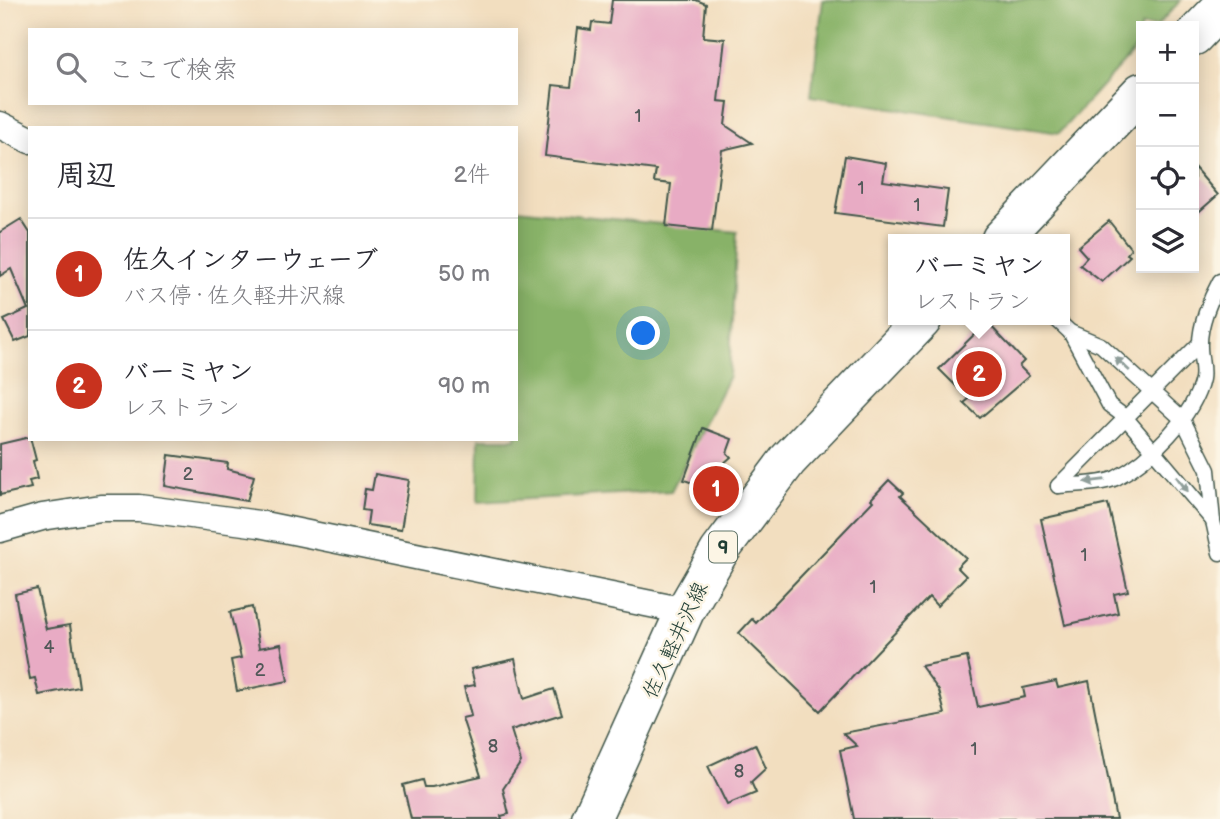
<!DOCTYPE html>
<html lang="ja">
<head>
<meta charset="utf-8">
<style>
  :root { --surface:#fff; --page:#f2f2f3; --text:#2b2b33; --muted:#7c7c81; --line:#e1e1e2; --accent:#c8321e }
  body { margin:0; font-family:"Balsamiq Sans","Klee One",sans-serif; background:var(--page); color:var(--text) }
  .controls { position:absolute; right:21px; top:21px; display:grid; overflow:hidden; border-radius:0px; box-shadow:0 4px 18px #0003 }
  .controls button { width:63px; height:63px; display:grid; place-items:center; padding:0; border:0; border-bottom:2px solid var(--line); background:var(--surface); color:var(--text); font:35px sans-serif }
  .you { position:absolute; left:644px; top:334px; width:24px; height:24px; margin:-18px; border:5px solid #fff; border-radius:50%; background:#1a73e8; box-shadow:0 0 0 10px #1a73e833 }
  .badge { display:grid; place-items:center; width:46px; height:46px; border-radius:50%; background:var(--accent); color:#fff; font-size:23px; font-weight:700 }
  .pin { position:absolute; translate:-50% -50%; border:4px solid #fff; box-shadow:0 2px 7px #0006 }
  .popup { position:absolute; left:888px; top:234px; width:182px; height:91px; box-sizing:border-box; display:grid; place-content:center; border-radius:0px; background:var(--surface); filter:drop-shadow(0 2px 5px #0005); font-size:23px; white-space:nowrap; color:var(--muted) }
  .popup b { font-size:26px; color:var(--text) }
  .popup::after { content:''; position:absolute; left:50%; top:100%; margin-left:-14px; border:14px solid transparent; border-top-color:var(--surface) }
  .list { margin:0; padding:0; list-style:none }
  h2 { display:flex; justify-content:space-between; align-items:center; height:91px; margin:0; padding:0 28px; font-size:30px }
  h2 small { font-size:23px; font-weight:400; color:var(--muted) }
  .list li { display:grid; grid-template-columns:46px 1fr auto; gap:21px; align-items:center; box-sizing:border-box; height:112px; padding:0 28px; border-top:2px solid var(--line) }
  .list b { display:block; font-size:26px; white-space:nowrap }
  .list p { margin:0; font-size:23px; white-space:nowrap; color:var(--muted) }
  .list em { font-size:23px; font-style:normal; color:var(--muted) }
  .icon { flex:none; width:38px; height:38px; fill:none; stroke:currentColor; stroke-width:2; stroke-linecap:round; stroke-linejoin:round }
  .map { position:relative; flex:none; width:1220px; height:819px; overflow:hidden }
  .search { position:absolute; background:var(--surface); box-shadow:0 4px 18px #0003; left:28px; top:28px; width:490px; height:77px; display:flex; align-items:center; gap:18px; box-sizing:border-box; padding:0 24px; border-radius:0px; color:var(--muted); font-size:26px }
  .panel { position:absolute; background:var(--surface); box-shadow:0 4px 18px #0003; left:28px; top:126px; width:490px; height:315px; border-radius:0px }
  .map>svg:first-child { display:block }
  .forest { fill:#88b268; stroke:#54784e; stroke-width:2 }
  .building { fill:#e8abc4 }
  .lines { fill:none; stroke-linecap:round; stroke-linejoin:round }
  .service-casing { stroke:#3f5549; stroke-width:17 }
  .minor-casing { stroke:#3f5549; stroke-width:29 }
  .primary-casing { stroke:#3f5549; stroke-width:41 }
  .service { stroke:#fff; stroke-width:14 }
  .minor { stroke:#fff; stroke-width:26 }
  .primary { stroke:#fff; stroke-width:38 }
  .oneway { fill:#8f9e9a }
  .labels { text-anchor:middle; stroke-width:5; stroke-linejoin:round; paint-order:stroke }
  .number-label { font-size:18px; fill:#515858 }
  .shield { fill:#fcf5e5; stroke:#617469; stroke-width:2 }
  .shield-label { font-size:19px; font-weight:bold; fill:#1f3d34 }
  .street-label { font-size:21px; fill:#1f3d34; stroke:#fcf5e5 }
</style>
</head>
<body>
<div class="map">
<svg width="1220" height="819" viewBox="0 0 1220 819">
  <rect width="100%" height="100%" fill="#fcf5e5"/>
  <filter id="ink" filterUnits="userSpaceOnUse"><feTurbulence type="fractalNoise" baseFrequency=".0143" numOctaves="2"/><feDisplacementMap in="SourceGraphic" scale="14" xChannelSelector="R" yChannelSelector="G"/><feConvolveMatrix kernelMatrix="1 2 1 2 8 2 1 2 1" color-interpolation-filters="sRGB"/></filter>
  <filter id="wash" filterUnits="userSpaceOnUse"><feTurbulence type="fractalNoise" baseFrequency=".00686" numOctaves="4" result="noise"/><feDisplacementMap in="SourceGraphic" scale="28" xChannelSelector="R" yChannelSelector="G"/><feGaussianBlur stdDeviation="1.57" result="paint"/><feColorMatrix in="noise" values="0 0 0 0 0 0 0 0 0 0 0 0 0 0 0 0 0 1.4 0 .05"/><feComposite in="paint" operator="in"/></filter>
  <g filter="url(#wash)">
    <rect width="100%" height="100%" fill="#f2debf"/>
    <g class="forest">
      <polygon points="823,0 1072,0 1073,3 1181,0 1157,26 1141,26 1141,43 1059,133 811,96"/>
      <polygon points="516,209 737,232 729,376 671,491 478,502 479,439 516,439"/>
    </g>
    <g id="blocks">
      <g class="building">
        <polygon points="612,0 696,0 706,4 703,37 725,39 718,101 728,102 725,125 752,143 722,150 712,231 666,226 671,184 654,182 656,170 545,156 553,85 571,87 578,28 591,30 592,22 609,24"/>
        <polygon points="845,156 886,163 883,181 948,190 943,227 835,213"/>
        <polygon points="1194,167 1218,195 1194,216"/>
        <polygon points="21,219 30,233 30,336 15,342 4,320 28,309 11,269 0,276 0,232"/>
        <polygon points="1109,221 1131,249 1127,254 1130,256 1102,282 1080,265 1087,257 1078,247"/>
        <polygon points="987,322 1024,361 1019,366 1029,376 980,418 964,403 969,399 939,369"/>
        <polygon points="703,428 732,439 727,453 731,457 699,485 684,480"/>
        <polygon points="30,437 36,460 33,461 37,479 29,481 31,488 0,495 0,444"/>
        <polygon points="169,455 228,463 227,469 254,476 247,501 165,486"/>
        <polygon points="375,474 409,480 401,530 367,525 369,511 362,510 365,489 372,490"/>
        <polygon points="889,480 903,493 900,496 966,558 957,567 966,576 937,606 929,597 820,711 739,633 752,619 756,623 873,501 871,499"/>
        <polygon points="1108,504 1128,591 1114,594 1118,613 1065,625 1041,519"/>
        <polygon points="37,589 46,629 70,625 79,687 39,695 35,678 30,679 15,594"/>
        <polygon points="252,607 259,648 281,644 288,681 237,691 231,660 241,658 230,612"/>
        <polygon points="967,657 978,707 1025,697 1023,688 1056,681 1058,688 1089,681 1116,819 854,819 840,750 857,746 843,733 945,714 939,691 921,666"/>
        <polygon points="515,659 524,699 554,689 562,714 511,730 521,762 503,789 509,814 501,816 502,819 411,819 403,785 422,780 424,787 432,787 481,776 462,718 471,716 464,687 475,685 471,669"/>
        <polygon points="755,744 766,768 751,782 756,793 727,805 708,766"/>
      </g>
    </g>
  </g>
  <g filter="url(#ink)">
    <use href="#blocks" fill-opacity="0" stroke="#3f5549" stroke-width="2"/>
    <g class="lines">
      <g class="service-casing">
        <g id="service">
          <polyline points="1057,320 1070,332 1101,345 1183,420 1208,470 1213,521 1220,553"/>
          <polyline points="1070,332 1109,405 1125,417 1213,521"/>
          <path d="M1058,486C1075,484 1101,485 1116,478C1150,460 1194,416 1202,379C1204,369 1200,357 1200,347C1199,326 1210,299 1220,281"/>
          <polyline points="1058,486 1199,344"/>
        </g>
      </g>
      <g class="minor-casing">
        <g id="minor">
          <polyline points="0,125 30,140"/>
          <polyline points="0,529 42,517 101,508 139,508 259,524 685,611"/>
        </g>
      </g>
      <g class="primary-casing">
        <g id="primary">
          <polyline points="1194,36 1220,9"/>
          <polyline points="1001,239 1141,92"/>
          <polyline points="591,819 685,611 719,552 788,460 922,320"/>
        </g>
      </g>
      <use href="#service" class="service"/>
      <use href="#minor" class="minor"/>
      <use href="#primary" class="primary"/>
    </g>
    <defs><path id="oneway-solid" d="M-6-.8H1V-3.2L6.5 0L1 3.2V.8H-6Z" transform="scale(1.75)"/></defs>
    <g class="oneway">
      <use href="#oneway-solid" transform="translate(1122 364) rotate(-138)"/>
      <use href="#oneway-solid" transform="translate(1095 481) rotate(173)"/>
      <use href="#oneway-solid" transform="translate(1182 484) rotate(53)"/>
    </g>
  </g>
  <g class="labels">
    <g class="number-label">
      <text x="638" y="122">1</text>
      <text x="861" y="194">1</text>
      <text x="917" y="211">1</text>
      <text x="188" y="480">2</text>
      <text x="1084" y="561">1</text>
      <text x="873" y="593">1</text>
      <text x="49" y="653">4</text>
      <text x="260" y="676">2</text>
      <text x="493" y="752">8</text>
      <text x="974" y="755">1</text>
      <text x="739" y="777">8</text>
    </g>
    <rect class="shield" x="709" y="531.5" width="28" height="31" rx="5"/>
    <g class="shield-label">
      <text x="723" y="554">9</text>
    </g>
    <g class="street-label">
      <text transform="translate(675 640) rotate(-65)" y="7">佐久軽井沢線</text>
    </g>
  </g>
</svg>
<div class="controls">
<button>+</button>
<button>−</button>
<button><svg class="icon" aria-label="locate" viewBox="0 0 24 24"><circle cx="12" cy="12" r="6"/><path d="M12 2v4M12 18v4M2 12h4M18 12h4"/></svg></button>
<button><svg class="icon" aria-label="layers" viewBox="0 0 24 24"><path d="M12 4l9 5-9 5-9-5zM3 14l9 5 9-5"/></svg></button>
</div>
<div class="you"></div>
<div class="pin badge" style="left:716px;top:489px">1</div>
<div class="pin badge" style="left:979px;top:374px">2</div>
<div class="popup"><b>バーミヤン</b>レストラン</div>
<div class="search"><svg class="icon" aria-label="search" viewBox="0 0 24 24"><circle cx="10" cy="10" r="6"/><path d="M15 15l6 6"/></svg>ここで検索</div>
<section class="panel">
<h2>周辺<small>2件</small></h2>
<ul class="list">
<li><span class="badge">1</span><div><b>佐久インターウェーブ</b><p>バス停 · 佐久軽井沢線</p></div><em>50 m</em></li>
<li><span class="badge">2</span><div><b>バーミヤン</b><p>レストラン</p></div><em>90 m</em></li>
</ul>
</section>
</div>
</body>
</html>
